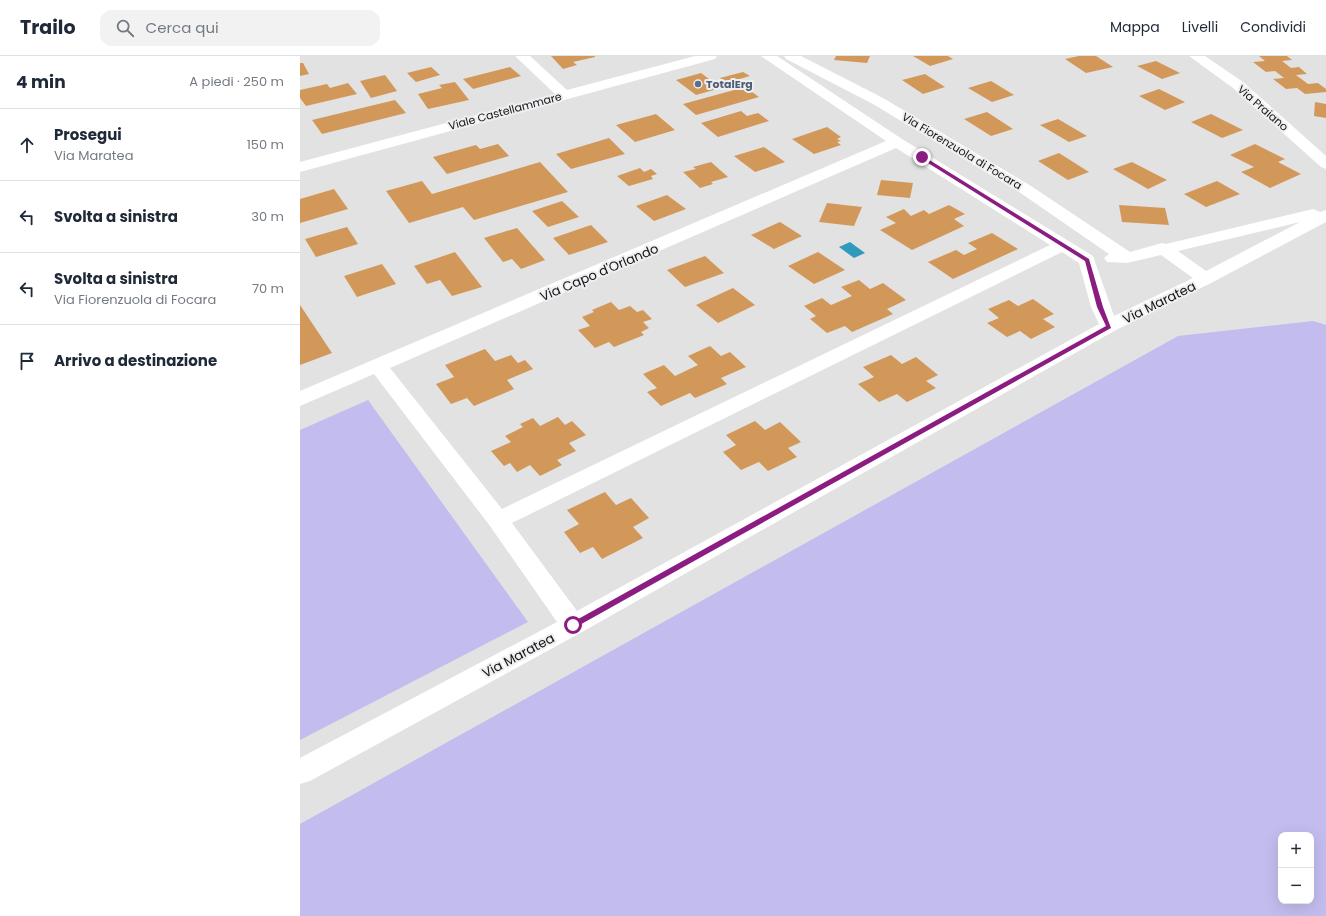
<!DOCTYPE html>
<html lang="it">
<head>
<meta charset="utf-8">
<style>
  :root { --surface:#fff; --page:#f2f2f3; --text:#1f2937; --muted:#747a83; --line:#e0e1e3 }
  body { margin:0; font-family:Poppins,sans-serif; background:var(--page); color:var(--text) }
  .controls { position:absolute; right:12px; bottom:12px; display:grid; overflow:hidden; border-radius:8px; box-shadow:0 4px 16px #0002 }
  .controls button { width:36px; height:36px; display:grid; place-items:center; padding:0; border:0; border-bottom:1px solid var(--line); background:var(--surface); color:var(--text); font:20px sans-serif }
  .stop { position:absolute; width:12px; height:12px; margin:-9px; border:3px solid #8b1d82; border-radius:50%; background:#fff }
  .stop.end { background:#8b1d82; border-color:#fff; box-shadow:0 1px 4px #0008 }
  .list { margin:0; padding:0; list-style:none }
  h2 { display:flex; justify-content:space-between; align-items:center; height:52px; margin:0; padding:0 16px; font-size:17px }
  h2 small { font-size:13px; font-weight:400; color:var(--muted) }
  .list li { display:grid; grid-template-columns:26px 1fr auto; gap:12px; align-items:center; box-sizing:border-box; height:72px; padding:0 16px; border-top:1px solid var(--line) }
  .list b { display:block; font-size:15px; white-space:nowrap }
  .list p { margin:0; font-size:13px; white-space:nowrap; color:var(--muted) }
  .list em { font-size:13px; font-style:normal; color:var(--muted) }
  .icon { flex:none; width:22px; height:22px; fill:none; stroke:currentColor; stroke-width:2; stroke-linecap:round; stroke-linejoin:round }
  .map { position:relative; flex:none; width:1026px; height:860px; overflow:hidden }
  header { display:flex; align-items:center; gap:24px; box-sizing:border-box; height:56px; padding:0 20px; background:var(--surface); border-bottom:1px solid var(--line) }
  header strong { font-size:19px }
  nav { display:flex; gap:22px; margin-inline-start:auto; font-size:14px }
  .search { width:280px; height:36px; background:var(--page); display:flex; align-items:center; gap:10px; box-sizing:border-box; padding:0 14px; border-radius:12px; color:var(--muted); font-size:15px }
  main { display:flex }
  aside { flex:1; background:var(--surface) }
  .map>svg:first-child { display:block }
  .green { fill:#c2bdee; fill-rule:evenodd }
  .water { fill:#309abd }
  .building { fill:#d29859 }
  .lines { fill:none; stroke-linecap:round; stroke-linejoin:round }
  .street { fill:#fff; fill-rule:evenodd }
  .route { fill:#8b1d82 }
  .service-dot { fill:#5c6f8a; stroke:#efeff1; stroke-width:1.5 }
  .labels { text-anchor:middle; stroke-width:4; stroke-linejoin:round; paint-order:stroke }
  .far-service-label { font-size:11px; font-weight:bold; fill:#4e5e75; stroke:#efeff1; text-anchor:start }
  .far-street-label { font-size:11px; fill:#141415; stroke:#efeff1 }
  .street-label { font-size:13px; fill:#141415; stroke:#efeff1 }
</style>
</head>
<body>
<header>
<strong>Trailo</strong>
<div class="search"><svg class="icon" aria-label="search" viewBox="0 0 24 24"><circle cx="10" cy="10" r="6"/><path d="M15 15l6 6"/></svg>Cerca qui</div>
<nav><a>Mappa</a><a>Livelli</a><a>Condividi</a></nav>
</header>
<main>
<aside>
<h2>4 min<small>A piedi · 250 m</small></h2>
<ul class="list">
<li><svg class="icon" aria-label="ahead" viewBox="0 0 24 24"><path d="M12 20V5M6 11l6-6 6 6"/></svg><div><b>Prosegui</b><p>Via Maratea</p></div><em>150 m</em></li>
<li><svg class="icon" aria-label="left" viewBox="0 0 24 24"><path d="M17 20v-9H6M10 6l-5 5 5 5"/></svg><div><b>Svolta a sinistra</b></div><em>30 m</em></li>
<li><svg class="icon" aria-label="left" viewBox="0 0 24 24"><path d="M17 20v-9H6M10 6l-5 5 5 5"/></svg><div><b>Svolta a sinistra</b><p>Via Fiorenzuola di Focara</p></div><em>70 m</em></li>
<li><svg class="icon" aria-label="arrive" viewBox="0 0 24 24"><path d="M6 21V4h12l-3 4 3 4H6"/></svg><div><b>Arrivo a destinazione</b></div></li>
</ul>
</aside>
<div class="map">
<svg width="1026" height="860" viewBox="0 0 1026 860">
  <rect width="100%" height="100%" fill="#e2e2e3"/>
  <g class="green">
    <path d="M1013,265L1026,269V860H0V768L878,280ZM981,779H1011V845H981Z"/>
    <polygon points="68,344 228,566 0,684 0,374"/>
  </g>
  <polygon class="water" points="550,186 565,197 554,202 539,191"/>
  <g class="building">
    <polygon points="251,0 295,0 295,1 273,6 277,9 263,13"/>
    <polygon points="536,0 570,0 567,7 534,4"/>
    <polygon points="613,0 648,0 653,3 630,10"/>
    <polygon points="779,0 796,0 813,11 786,17 765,3"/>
    <polygon points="959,0 987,0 992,4 982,5 991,12 999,11 1007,18 996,19 1008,28 1018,27 1026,33 1026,36 1005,38 997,32 986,33 973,23 984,22 975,15 966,16 953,6 965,5"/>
    <polygon points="856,5 880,17 862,23 837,10"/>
    <polygon points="0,7 3,7 9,18 0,20"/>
    <polygon points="131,11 140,19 116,26 107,17"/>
    <polygon points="210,11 221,20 173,33 163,23"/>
    <polygon points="443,16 450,20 426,27 420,22"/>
    <polygon points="401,17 421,32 396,39 376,24"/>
    <polygon points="625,18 645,31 623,38 602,24"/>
    <polygon points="85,19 97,35 71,42 60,25"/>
    <polygon points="691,25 714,39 692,46 668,32"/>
    <polygon points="155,26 169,44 128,53 118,38 142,32 139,29"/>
    <polygon points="48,27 57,38 6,50 0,42 0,34 27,28 30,32"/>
    <polygon points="445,31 459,41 396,59 383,48"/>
    <polygon points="859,33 885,46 865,54 839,40"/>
    <polygon points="95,44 106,57 22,78 12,64"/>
    <polygon points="1015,46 1026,48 1026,62 1014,60"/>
    <polygon points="441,55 447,60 458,57 469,65 418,81 401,67"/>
    <polygon points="687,56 713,73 691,80 664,63"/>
    <polygon points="356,58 375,74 335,86 316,69"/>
    <polygon points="911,58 943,74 922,82 891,66"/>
    <polygon points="758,63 787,80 769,86 740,69"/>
    <polygon points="527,71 541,81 537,83 541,85 537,86 541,89 514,98 492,83"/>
    <polygon points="309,82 325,98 271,113 256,98"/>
    <polygon points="198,88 209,100 147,118 133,101 176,89 180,93"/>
    <polygon points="955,88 985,103 978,106 1001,118 970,132 941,116 954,111 930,99"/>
    <polygon points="464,91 485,106 455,116 434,100"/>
    <polygon points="759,97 789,116 768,124 738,105"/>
    <polygon points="240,106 268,136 174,164 163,151 109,167 86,135 122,125 132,138"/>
    <polygon points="411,106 428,121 411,126 413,128 400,132 383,116 396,113 393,111"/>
    <polygon points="832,106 867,124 848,133 813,113"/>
    <polygon points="340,112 344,116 351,113 357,118 351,120 353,123 329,130 317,120"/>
    <polygon points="581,124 613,127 610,142 577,139"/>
    <polygon points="917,125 940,138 906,151 884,138"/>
    <polygon points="34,133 48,153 0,167 0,143"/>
    <polygon points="367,139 386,153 354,165 336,150"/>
    <polygon points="262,145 279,161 248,171 232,155"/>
    <polygon points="527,147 562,151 554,170 519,166"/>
    <polygon points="649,149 665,158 654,163 664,170 612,194 580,174 596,167 586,161 604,153 611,160 624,154 629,158"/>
    <polygon points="819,149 865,152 869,169 822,166"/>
    <polygon points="480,166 502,180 474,193 451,179"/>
    <polygon points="291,169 308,186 269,199 253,182"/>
    <polygon points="47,171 58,188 16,201 5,183"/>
    <polygon points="217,172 245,204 221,213 212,203 203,206 184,182"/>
    <polygon points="692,177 718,193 653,223 628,206 656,194 664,199 677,193 668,187"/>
    <polygon points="155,196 182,231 152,240 140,224 127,228 114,210"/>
    <polygon points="518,196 545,214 514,228 488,210"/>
    <polygon points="405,200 424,217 385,231 367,214"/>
    <polygon points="82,208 96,228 57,241 44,220"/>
    <polygon points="559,224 570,233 583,227 606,244 587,253 593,258 552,276 545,270 527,277 510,263 516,260 504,250 522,242 531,249 552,240 541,231"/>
    <polygon points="433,232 455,249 418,267 396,249"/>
    <polygon points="733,243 754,258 743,263 755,271 731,283 720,275 707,281 687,267 699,262 688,253 709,244 718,250"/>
    <polygon points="311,246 319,254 330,250 337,256 343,254 352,263 343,266 349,272 341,276 344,279 314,291 309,286 295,292 278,274 290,270 282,261 294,256 292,254"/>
    <polygon points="0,249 32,297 0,309"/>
    <polygon points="410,290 421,300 430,296 446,311 421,322 427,328 395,342 390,337 361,350 347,336 357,332 343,318 364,309 375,320 398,309 388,300"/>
    <polygon points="185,293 195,305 211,299 218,307 225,304 233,313 207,324 214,333 174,350 167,342 151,348 136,328 154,321 145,309"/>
    <polygon points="591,299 602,308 616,301 638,319 626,325 636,332 607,346 597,338 579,346 558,328 574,321 563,311"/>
    <polygon points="258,361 265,369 272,365 286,379 269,387 276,395 257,404 262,409 240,420 230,409 217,416 210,407 204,410 191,395 211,386 205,380 223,371 220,368 233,362 240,370"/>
    <polygon points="455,365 465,374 480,366 501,386 488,392 497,401 468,415 459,406 441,414 423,396 436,389 426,379"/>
    <polygon points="305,436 316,449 331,442 349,462 333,471 343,482 302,503 293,491 280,497 264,476 279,468 267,454"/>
  </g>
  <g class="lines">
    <g class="street">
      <polygon points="215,0 230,0 267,34 395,0 417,0 415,3 0,116 0,106 255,38"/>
      <path d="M461,0H477L602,83L793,200L814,260L893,222L861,199L827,207L807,206L804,202L809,198L719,136L573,48L486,3L484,0H501L583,42L731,130L830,196L862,187L866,188L1013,153L1020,156L1026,154V166L911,227L816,274L282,576L10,725L0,728V702L257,566L190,470L74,318L0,350V335L586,85ZM596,92L750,189L202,453L90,312ZM1000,166L906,215L878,195ZM762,196L779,207L791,251L799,268L277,555L212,467Z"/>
      <polygon points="889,0 905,0 943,26 1026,100 1026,113 1021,111 933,32"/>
    </g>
  </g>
  <polygon class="route" points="620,100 623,100 789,203 803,251 811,272 276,571 271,571 271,567 806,270 797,251 785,205 620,102"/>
  <circle class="service-dot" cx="398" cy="28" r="4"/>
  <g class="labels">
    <g class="far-service-label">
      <text x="406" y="32">TotalErg</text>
    </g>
    <g class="far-street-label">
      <text transform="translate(963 52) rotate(41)" y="4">Via Praiano</text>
      <text transform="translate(205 55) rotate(-15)" y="4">Viale Castellammare</text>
      <text transform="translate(662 95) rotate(31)" y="4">Via Fiorenzuola di Focara</text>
    </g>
    <g class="street-label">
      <text transform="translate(299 216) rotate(-23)" y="5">Via Capo d'Orlando</text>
      <text transform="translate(859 246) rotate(-26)" y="5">Via Maratea</text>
      <text transform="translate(218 599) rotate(-28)" y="5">Via Maratea</text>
    </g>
  </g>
</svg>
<div class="controls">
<button>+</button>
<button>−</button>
</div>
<div class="stop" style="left:273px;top:569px"></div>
<div class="stop end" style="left:622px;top:101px"></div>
</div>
</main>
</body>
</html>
